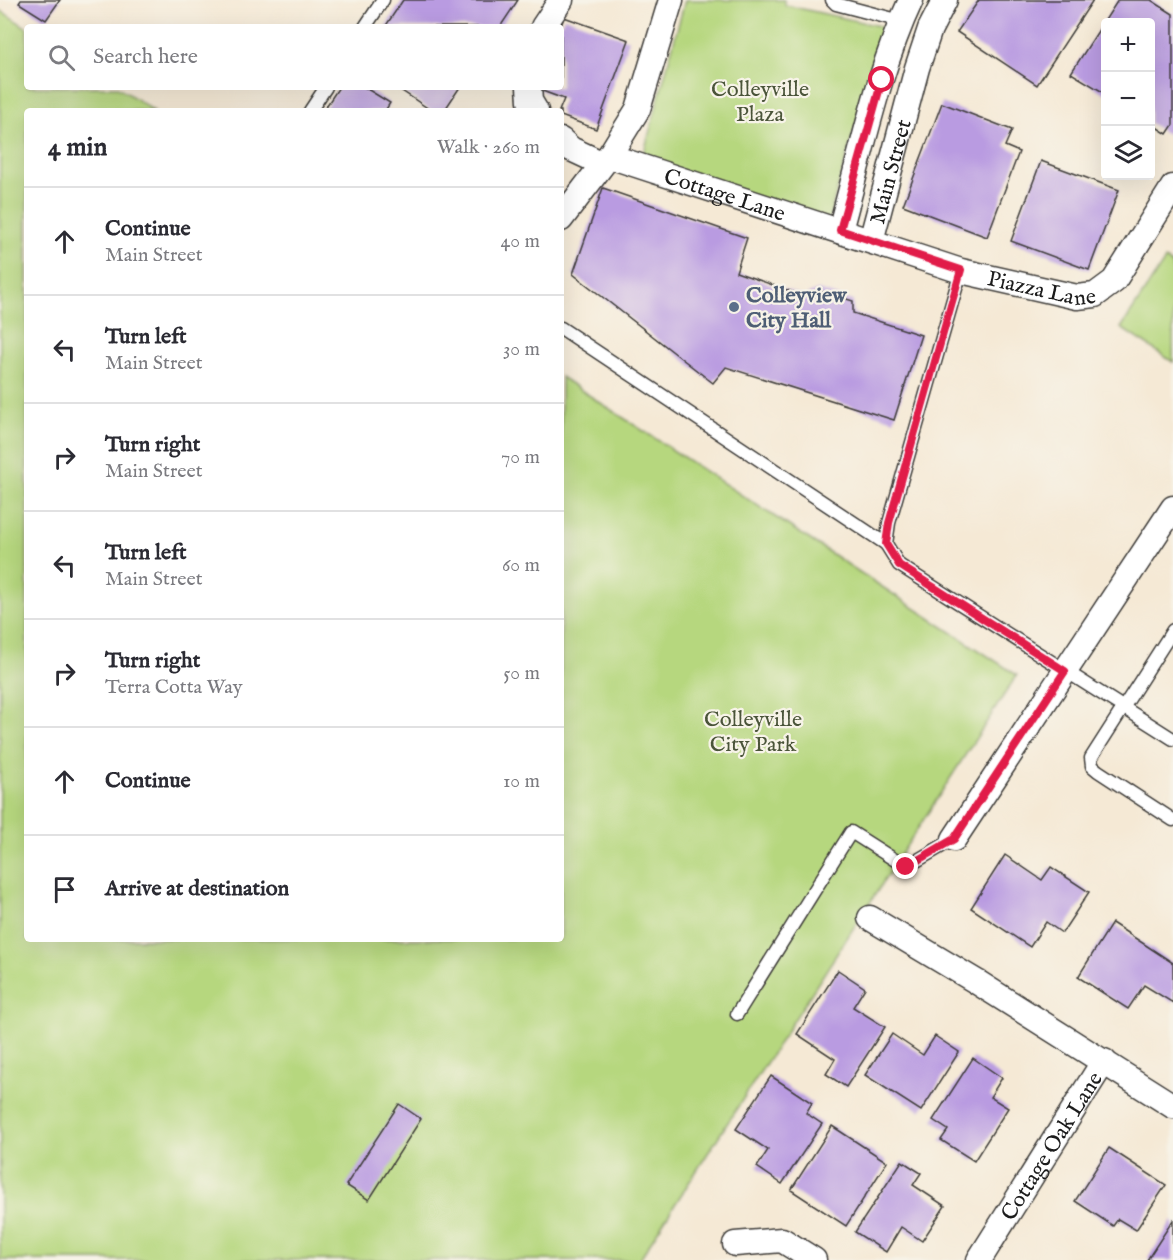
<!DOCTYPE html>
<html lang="en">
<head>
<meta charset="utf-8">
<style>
  :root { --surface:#fff; --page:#f7f7f7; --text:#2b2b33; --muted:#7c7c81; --line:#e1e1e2 }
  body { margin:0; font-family:"IM FELL English",serif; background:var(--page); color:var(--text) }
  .controls { position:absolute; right:18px; top:18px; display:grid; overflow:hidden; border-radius:6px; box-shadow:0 6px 24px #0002 }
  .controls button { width:54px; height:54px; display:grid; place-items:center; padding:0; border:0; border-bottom:2px solid var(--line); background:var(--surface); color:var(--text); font:30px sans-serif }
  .stop { position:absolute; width:18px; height:18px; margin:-14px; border:4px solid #e11d48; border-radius:50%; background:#fff }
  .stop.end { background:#e11d48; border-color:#fff; box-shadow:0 2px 6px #0008 }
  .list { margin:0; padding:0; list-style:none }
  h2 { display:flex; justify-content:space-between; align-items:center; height:78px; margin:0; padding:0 24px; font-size:26px }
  h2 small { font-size:20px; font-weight:400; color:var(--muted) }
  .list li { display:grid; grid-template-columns:39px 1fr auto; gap:18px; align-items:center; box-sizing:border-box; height:108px; padding:0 24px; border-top:2px solid var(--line) }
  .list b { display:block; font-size:22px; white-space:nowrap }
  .list p { margin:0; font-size:20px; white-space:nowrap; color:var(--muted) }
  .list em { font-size:20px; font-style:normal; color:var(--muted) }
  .icon { flex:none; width:33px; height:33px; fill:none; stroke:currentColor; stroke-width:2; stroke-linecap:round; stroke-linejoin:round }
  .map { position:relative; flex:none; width:1173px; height:1260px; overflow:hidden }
  .search { position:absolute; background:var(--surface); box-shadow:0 6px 24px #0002; left:24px; top:24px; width:540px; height:66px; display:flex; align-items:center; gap:15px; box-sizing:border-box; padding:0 21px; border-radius:6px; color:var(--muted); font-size:22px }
  .panel { position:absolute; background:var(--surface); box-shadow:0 6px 24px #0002; left:24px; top:108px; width:540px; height:834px; border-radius:6px }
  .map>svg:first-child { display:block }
  .green { fill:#b6d77e; stroke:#697a4d; stroke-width:1.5 }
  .building { fill:#b99be1 }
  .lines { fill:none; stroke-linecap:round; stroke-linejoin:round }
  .lane-casing { stroke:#3d3b38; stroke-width:15 }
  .street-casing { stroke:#3d3b38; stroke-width:27 }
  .lane { stroke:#fff; stroke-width:12 }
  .street { stroke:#fff; stroke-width:24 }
  .route { stroke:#e11d48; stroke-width:8 }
  .service-dot { fill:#5c6f8a; stroke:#f7f3e8; stroke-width:2 }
  .labels { text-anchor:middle; stroke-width:4.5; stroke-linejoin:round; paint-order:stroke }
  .park-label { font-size:22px; fill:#4a5439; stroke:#f7f3e8 }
  .street-label { font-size:22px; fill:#1c1c1c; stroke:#f7f3e8 }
  .service-label { font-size:22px; font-weight:bold; fill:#4e5e75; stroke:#f7f3e8; text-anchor:start }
</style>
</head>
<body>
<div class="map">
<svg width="1173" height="1260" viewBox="0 0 1173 1260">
  <rect width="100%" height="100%" fill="#f7f3e8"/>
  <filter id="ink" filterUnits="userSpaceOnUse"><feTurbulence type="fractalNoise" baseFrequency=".0167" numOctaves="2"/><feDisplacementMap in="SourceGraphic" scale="12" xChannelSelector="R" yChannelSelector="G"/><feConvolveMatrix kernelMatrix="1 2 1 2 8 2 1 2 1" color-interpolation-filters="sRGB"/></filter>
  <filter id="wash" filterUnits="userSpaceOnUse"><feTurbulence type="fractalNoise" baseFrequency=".008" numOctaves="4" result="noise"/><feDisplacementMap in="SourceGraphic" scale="24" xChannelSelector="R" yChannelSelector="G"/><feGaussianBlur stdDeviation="1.35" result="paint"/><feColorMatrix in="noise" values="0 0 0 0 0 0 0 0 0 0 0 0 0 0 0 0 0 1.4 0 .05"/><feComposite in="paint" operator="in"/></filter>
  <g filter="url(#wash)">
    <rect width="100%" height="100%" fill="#f5e9d5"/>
    <g class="green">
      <polygon points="685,0 784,0 785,5 884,27 826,228 639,171"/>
      <polygon points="0,10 27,28 27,87 118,87 154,111 27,111 27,939 561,939 561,377 1017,675 639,1260 0,1260"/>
      <polygon points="1165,260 1173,265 1173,362 1121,328"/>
    </g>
    <g id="blocks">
      <g class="building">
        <polygon points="21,0 60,0 46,20 19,3"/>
        <polygon points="403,0 518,0 500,27 385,27"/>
        <polygon points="979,0 1093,0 1037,85 957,32"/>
        <polygon points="1118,0 1151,0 1173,14 1173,125 1167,134 1150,123 1150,22 1106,22 1106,94 1071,73"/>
        <polygon points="564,17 629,40 596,129 561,116 561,111 559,111 564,99 537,89 538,87 561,87 561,26"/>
        <polygon points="339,87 364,87 390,103 385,111 323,111"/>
        <polygon points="396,87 460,87 444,111 432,111"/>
        <polygon points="942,103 1012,130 1005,146 1019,152 987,237 903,205"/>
        <polygon points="1041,161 1119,190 1089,270 1011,241"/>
        <polygon points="603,188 747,238 736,272 804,296 818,290 853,301 853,313 921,335 894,420 726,367 713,383 573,274"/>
        <polygon points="1005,855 1042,880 1051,867 1089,892 1062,933 1046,922 1030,947 971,908"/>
        <polygon points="1112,923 1173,963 1173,1003 1144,985 1128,1009 1078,977"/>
        <polygon points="838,970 865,988 853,1007 885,1027 846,1087 826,1074 835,1059 797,1034"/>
        <polygon points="892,1034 923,1055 935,1036 959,1052 921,1111 865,1075"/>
        <polygon points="973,1058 1002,1078 990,1097 1008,1108 974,1161 941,1140 948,1130 933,1120"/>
        <polygon points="771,1076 812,1103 806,1113 822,1124 782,1184 757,1167 768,1150 736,1129"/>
        <polygon points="399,1104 421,1119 369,1200 346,1185"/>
        <polygon points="832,1126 887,1162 846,1226 791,1190"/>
        <polygon points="1109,1148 1166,1185 1136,1230 1118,1219 1113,1226 1075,1201"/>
        <polygon points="902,1161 921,1173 913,1185 945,1206 922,1241 901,1227 886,1252 855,1232"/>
        <polygon points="1173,1220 1173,1260 1147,1260"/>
      </g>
    </g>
  </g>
  <g filter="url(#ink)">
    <use href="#blocks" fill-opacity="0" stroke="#3d3b38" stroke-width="1.5"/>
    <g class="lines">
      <g class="lane-casing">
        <g id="lane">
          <polyline points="832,0 836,4 901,21"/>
          <polyline points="365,27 383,0"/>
          <polyline points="310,111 326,87"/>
          <polyline points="961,271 889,523 886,544 899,565 1173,739"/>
          <polyline points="561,328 886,544"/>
          <polyline points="1173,630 1091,758 1092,766 1098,771 1173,820"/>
          <polyline points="737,1014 851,832 906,867 954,839"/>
        </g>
      </g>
      <g class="street-casing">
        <g id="street">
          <polyline points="543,27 561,0"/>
          <polyline points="529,87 530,101 536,111"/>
          <polyline points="561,140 571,149 601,163"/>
          <path id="s1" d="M609,156L961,271L1077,297L1095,295L1114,281L1173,187"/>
          <polyline points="561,219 609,156 638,109 671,0"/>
          <path d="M840,230C861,155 878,70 911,0"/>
          <path id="s2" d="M871,241L917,68L930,29L945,0"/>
          <polyline points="954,839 1173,508"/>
          <polyline points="870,918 977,982 1173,1106"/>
          <polyline points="735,1244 782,1240 814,1260"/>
          <path id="s3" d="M979,1260L1104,1061"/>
        </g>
      </g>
      <use href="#lane" class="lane"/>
      <use href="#street" class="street"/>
    </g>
  </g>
  <g class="lines" filter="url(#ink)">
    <polyline class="route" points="882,80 840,230 961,270 889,523 886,544 899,565 1065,671 954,839 906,867"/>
  </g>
  <circle class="service-dot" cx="734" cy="307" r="6"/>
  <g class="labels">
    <g class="park-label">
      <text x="760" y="96">Colleyville<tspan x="760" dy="25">Plaza</tspan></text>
      <text x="753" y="726">Colleyville<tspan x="753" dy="25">City Park</tspan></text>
    </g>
    <g class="street-label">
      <text dy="8" stroke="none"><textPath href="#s2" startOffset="72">Main Street</textPath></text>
      <text dy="8" stroke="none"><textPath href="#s1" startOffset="122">Cottage Lane</textPath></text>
      <text dy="8" stroke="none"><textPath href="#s1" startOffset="453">Piazza Lane</textPath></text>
      <text dy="8" stroke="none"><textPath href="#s3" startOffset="135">Cottage Oak Lane</textPath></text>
    </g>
    <g class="service-label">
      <text x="746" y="302">Colleyview<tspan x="746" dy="25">City Hall</tspan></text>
    </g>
  </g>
</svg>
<div class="controls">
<button>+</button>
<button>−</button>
<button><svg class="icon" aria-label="layers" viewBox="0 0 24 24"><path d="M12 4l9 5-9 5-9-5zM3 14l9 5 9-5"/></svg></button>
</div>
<div class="stop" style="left:882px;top:80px"></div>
<div class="stop end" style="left:906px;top:867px"></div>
<div class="search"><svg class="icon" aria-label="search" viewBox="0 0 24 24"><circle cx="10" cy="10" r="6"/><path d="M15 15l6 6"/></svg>Search here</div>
<section class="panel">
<h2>4 min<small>Walk · 260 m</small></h2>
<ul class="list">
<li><svg class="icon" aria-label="ahead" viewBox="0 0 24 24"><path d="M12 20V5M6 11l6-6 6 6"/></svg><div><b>Continue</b><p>Main Street</p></div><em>40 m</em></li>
<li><svg class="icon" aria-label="left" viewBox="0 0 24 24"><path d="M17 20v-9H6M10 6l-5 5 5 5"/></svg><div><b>Turn left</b><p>Main Street</p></div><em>30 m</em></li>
<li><svg class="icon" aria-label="right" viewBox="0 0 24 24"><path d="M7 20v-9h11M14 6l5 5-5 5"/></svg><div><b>Turn right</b><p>Main Street</p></div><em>70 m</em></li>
<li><svg class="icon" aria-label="left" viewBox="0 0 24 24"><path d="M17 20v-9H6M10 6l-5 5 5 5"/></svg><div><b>Turn left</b><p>Main Street</p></div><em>60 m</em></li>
<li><svg class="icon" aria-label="right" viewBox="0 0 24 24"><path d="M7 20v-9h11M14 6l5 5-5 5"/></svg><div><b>Turn right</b><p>Terra Cotta Way</p></div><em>50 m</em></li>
<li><svg class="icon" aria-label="ahead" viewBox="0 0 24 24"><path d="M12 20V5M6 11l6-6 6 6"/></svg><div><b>Continue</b></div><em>10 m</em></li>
<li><svg class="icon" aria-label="arrive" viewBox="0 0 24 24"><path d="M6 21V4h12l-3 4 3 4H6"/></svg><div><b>Arrive at destination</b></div></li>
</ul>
</section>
</div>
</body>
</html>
